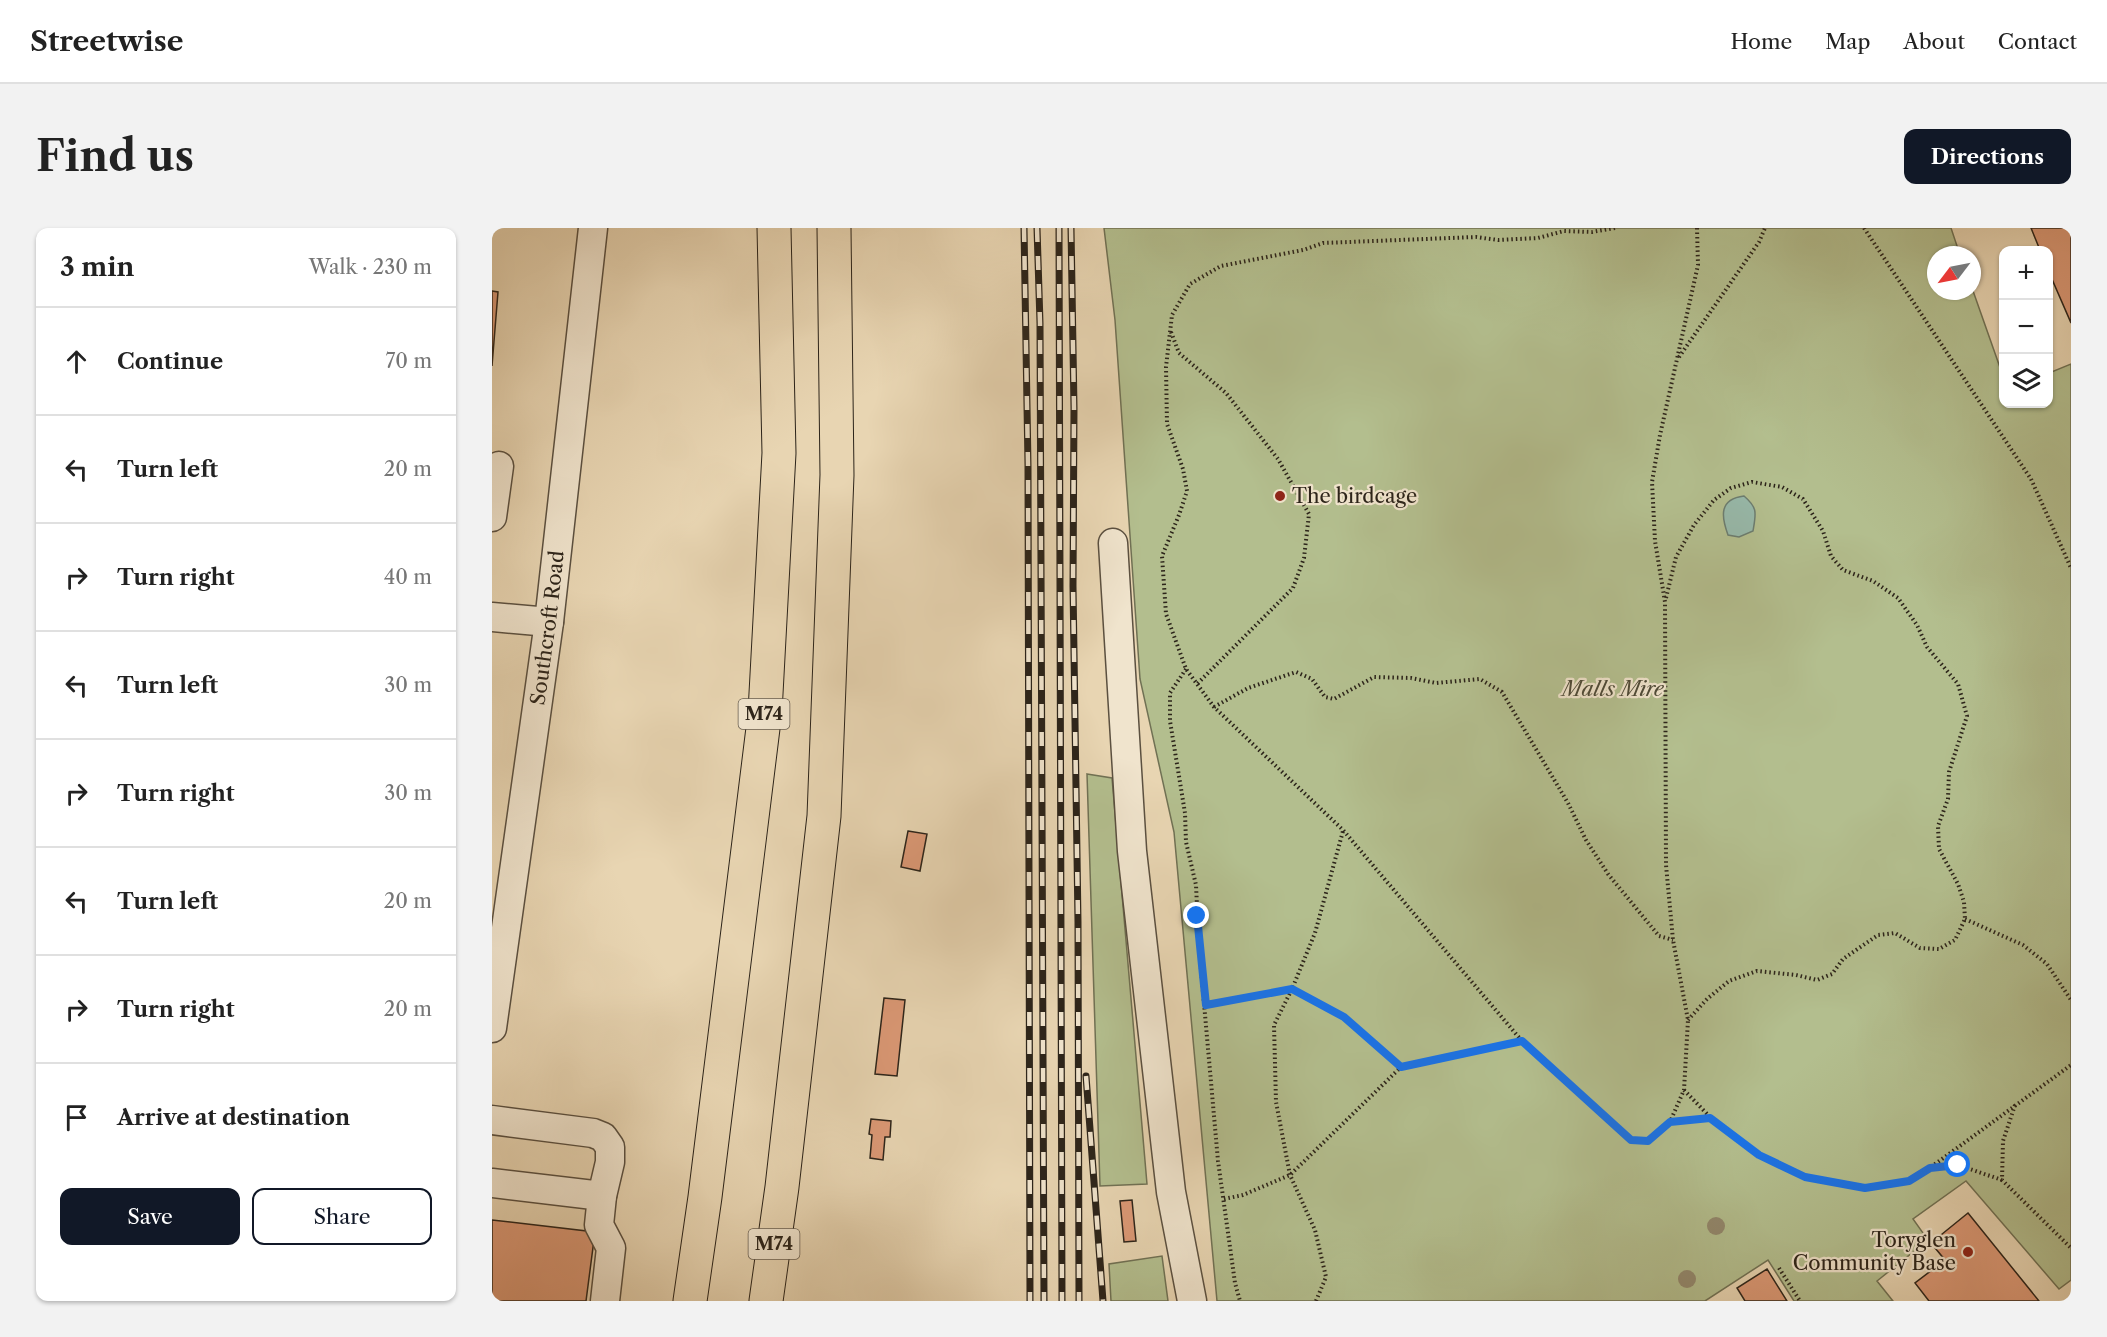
<!DOCTYPE html>
<html lang="en">
<head>
<meta charset="utf-8">
<style>
  :root { --surface:#fff; --page:#f2f2f2; --text:#222; --muted:#767676; --line:#e0e0e0; --accent:#111827 }
  body { margin:0; font-family:"Libre Caslon Text",serif; background:var(--page); color:var(--text) }
  .controls { position:absolute; right:18px; top:18px; display:grid; overflow:hidden; border-radius:12px; box-shadow:0 2px 4px #0004 }
  .controls button { width:54px; height:54px; display:grid; place-items:center; padding:0; border:0; border-bottom:2px solid var(--line); background:var(--surface); color:var(--text); font:30px sans-serif }
  .compass { position:absolute; left:1435px; top:18px; width:54px; height:54px; border-radius:50%; background:var(--surface); box-shadow:0 2px 4px #0004; rotate:238deg }
  .stop { position:absolute; width:18px; height:18px; margin:-14px; border:4px solid #1a73e8; border-radius:50%; background:#fff }
  .stop.end { background:#1a73e8; border-color:#fff; box-shadow:0 2px 6px #0008 }
  .list { margin:0; padding:0; list-style:none }
  h2 { display:flex; justify-content:space-between; align-items:center; height:78px; margin:0; padding:0 24px; font-size:26px }
  h2 small { font-size:20px; font-weight:400; color:var(--muted) }
  .list li { display:grid; grid-template-columns:39px 1fr auto; gap:18px; align-items:center; box-sizing:border-box; height:108px; padding:0 24px; border-top:2px solid var(--line) }
  .list b { display:block; font-size:22px; white-space:nowrap }
  .list em { font-size:20px; font-style:normal; color:var(--muted) }
  .actions { display:flex; gap:12px; padding:18px 24px }
  .actions a { flex:1; padding:14px 0; border:2px solid var(--accent); border-radius:12px; text-align:center; font-size:21px; color:var(--accent) }
  .actions .main { background:var(--accent); color:#fff }
  .icon { flex:none; width:33px; height:33px; fill:none; stroke:currentColor; stroke-width:2; stroke-linecap:round; stroke-linejoin:round }
  .map { position:relative; flex:none; width:1579px; height:1073px; overflow:hidden; border-radius:12px }
  header { display:flex; align-items:center; gap:36px; box-sizing:border-box; height:84px; padding:0 30px; background:var(--surface); border-bottom:2px solid var(--line) }
  header strong { font-size:28px }
  nav { display:flex; gap:33px; margin-inline-start:auto; font-size:21px }
  .intro { display:flex; align-items:center; justify-content:space-between; box-sizing:border-box; height:144px; padding:0 36px }
  h1 { margin:0; font-size:42px }
  .button { padding:15px 27px; border-radius:12px; background:var(--accent); color:#fff; font-size:21px; font-weight:700 }
  main { display:flex; gap:36px; padding:0 36px }
  aside { flex:1; background:var(--surface); border-radius:12px; box-shadow:0 2px 4px #0004 }
  .map>svg:first-child { display:block }
  .green { fill:#b3be8e; stroke:#707154; stroke-width:1.5 }
  .water { fill:#97b9aa; stroke:#6c7d70; stroke-width:1.5 }
  .building { fill:#dc9976; stroke:#2c241a; stroke-width:1.5 }
  .lines { fill:none; stroke-linecap:round; stroke-linejoin:round }
  .minor-casing { stroke:#5b5040; stroke-width:31 }
  .highway-casing { stroke:#2c241a; stroke-width:35 }
  .path { stroke:#2c241a; stroke-width:4; stroke-dasharray:1.5 3; stroke-linecap:butt }
  .minor { stroke:#f0e4cd; stroke-width:28 }
  .highway { stroke:#e8d5b2; stroke-width:33 }
  .rail-casing { stroke:#2c241a; stroke-width:7 }
  .rail { stroke:#f0e4cd; stroke-width:4.5; stroke-dasharray:14; stroke-linecap:butt }
  .tree { fill:#93896e }
  .route { stroke:#1a73e8; stroke-width:8 }
  .poi-dot { fill:#8f2418; stroke:#f0e4cd; stroke-width:2 }
  .labels { text-anchor:middle; stroke-width:4.5; stroke-linejoin:round; paint-order:stroke }
  .shield { fill:#f0e4cd; stroke:#675e50; stroke-width:1.5 }
  .shield-label { font-size:18px; font-weight:bold; fill:#2c241a }
  .poi-label { font-size:20px; fill:#2c241a; stroke:#f0e4cd; text-anchor:start }
  .street-label { font-size:20px; fill:#2c241a; stroke:#f0e4cd }
  .park-label { font-size:20px; font-style:italic; fill:#4e4a37; stroke:#f0e4cd }
</style>
</head>
<body>
<header>
<strong>Streetwise</strong>
<nav><a>Home</a><a>Map</a><a>About</a><a>Contact</a></nav>
</header>
<div class="intro"><h1>Find us</h1><a class="button">Directions</a></div>
<main>
<aside>
<h2>3 min<small>Walk · 230 m</small></h2>
<ul class="list">
<li><svg class="icon" aria-label="ahead" viewBox="0 0 24 24"><path d="M12 20V5M6 11l6-6 6 6"/></svg><div><b>Continue</b></div><em>70 m</em></li>
<li><svg class="icon" aria-label="left" viewBox="0 0 24 24"><path d="M17 20v-9H6M10 6l-5 5 5 5"/></svg><div><b>Turn left</b></div><em>20 m</em></li>
<li><svg class="icon" aria-label="right" viewBox="0 0 24 24"><path d="M7 20v-9h11M14 6l5 5-5 5"/></svg><div><b>Turn right</b></div><em>40 m</em></li>
<li><svg class="icon" aria-label="left" viewBox="0 0 24 24"><path d="M17 20v-9H6M10 6l-5 5 5 5"/></svg><div><b>Turn left</b></div><em>30 m</em></li>
<li><svg class="icon" aria-label="right" viewBox="0 0 24 24"><path d="M7 20v-9h11M14 6l5 5-5 5"/></svg><div><b>Turn right</b></div><em>30 m</em></li>
<li><svg class="icon" aria-label="left" viewBox="0 0 24 24"><path d="M17 20v-9H6M10 6l-5 5 5 5"/></svg><div><b>Turn left</b></div><em>20 m</em></li>
<li><svg class="icon" aria-label="right" viewBox="0 0 24 24"><path d="M7 20v-9h11M14 6l5 5-5 5"/></svg><div><b>Turn right</b></div><em>20 m</em></li>
<li><svg class="icon" aria-label="arrive" viewBox="0 0 24 24"><path d="M6 21V4h12l-3 4 3 4H6"/></svg><div><b>Arrive at destination</b></div></li>
</ul>
<div class="actions"><a class="main">Save</a><a>Share</a></div>
</aside>
<div class="map">
<svg width="1579" height="1073" viewBox="0 0 1579 1073">
  <rect width="100%" height="100%" fill="#e8d5b2"/>
  <filter id="stains"><feTurbulence type="fractalNoise" baseFrequency=".00333" numOctaves="4"/><feColorMatrix values="0 0 0 0 .2 0 0 0 0 .09 0 0 0 0 .02 0 0 0 .5 -.17"/></filter>
  <radialGradient id="worn" r=".72"><stop offset=".6" stop-color="#630" stop-opacity="0"/><stop offset="1" stop-color="#630" stop-opacity=".3"/></radialGradient>
  <g class="green">
    <polygon points="612,0 1459,0 1468,27 1444,27 1444,63 1480,63 1480,60 1511,148 1512,176 1556,176 1557,145 1579,136 1579,1052 1567,1061 1474,953 1421,991 1436,1012 1385,1053 1401,1073 1302,1073 1276,1032 1213,1073 725,1073 682,604 648,451 623,92"/>
    <polygon points="595,546 620,550 655,956 608,958"/>
    <polygon points="670,1028 676,1073 619,1073 617,1036"/>
  </g>
  <path class="water" d="M1252,268C1266,280 1264,285 1261,303L1247,309L1236,307C1229,288 1227,271 1252,268Z"/>
  <g class="building">
    <polygon points="1539,0 1579,0 1579,95 1556,42 1556,22 1548,22"/>
    <polygon points="0,63 6,64 0,138"/>
    <polygon points="416,603 435,606 428,643 409,639"/>
    <polygon points="392,770 413,772 405,848 383,846"/>
    <polygon points="379,891 399,893 398,909 393,909 391,932 378,930 380,907 377,906"/>
    <polygon points="640,972 644,1013 632,1014 628,973"/>
    <polygon points="1476,985 1547,1073 1437,1073 1423,1055 1453,1032 1439,1015"/>
    <polygon points="0,992 103,1004 94,1073 0,1073"/>
    <polygon points="1275,1041 1295,1073 1253,1073 1245,1060"/>
  </g>
  <g class="lines">
    <g class="minor-casing">
      <g id="minor">
        <polyline points="0,289 7,238"/>
        <polyline points="621,315 640,623 679,964 700,1073"/>
        <polyline points="0,389 57,394"/>
        <path id="s1" d="M0,800L57,394L101,0"/>
        <polyline points="0,892 101,905 111,909 118,919 118,934 110,968 107,997 119,1020 113,1073"/>
        <polyline points="0,955 110,968"/>
      </g>
    </g>
    <g class="highway-casing">
      <g id="highway">
        <polyline points="198,1073 213,969 273,484 287,225 282,0"/>
        <polyline points="274,1073 290,959 332,588 345,247 342,0"/>
      </g>
    </g>
    <g class="path">
      <polyline points="1123,0 1100,4 1072,3 1046,10 1006,12 984,9 831,15 811,22 729,38 698,56 680,87 674,139 675,196 691,241 695,263 687,287 670,328 674,386 694,441 722,479 851,602 1030,813 1139,912 1156,913 1178,894 1192,862 1196,792 1181,712 1174,637 1173,374 1163,313 1160,254 1168,207 1206,37 1205,0"/>
      <polyline points="1372,0 1539,251 1579,340"/>
      <polyline points="679,104 687,125 734,165 786,231 817,286 812,330 801,360 705,456"/>
      <polyline points="1187,129 1267,14 1273,0"/>
      <polyline points="1174,370 1184,329 1202,297 1222,272 1239,260 1260,254 1290,259 1311,271 1331,303 1339,328 1351,342 1381,353 1406,370 1425,397 1435,419 1466,456 1475,488 1457,544 1456,571 1446,598 1447,621 1466,656 1472,674 1473,691 1463,712 1447,721 1428,720 1403,705 1386,707 1351,731 1340,746 1325,752 1304,747 1265,743 1237,753 1215,771 1196,792"/>
      <polyline points="694,441 678,465 678,493 693,585 694,614 704,657 707,719 726,933 743,1055 748,1073"/>
      <polyline points="722,479 756,460 804,444 820,451 833,469 842,471 882,449 919,450 944,455 988,451 1010,464 1076,575 1094,612 1116,646 1167,708 1181,712"/>
      <polyline points="1473,691 1531,717 1555,736 1579,772"/>
      <polyline points="714,777 800,761 853,789 909,839"/>
      <polyline points="1192,862 1218,889"/>
      <polyline points="1523,877 1511,913 1510,952 1579,1020"/>
      <polyline points="1179,894 1218,890 1267,928 1313,949 1373,960 1417,953 1438,940 1466,937 1510,952"/>
      <polyline points="1439,939 1579,837"/>
      <polyline points="732,971 751,967 798,947 909,839 1030,813"/>
      <polyline points="1287,1040 1308,1073"/>
      <polyline points="824,1073 834,1049 823,1002 798,947 784,874 782,797 800,761 823,705 851,603"/>
    </g>
    <use href="#minor" class="minor"/>
    <use href="#highway" class="highway"/>
    <g class="rail-casing">
      <g id="rail">
        <polyline points="532,0 536,237 538,1073"/>
        <polyline points="545,0 548,95 552,1073"/>
        <polyline points="567,0 570,1073"/>
        <polyline points="579,0 582,180 581,358 586,694 587,1073"/>
        <polyline points="594,848 611,1073"/>
      </g>
    </g>
    <use href="#rail" class="rail"/>
  </g>
  <g class="tree">
    <circle cx="1224" cy="998" r="9"/>
    <circle cx="1195" cy="1051" r="9"/>
  </g>
  <g class="lines">
    <polyline class="route" points="705,688 714,777 800,761 852,789 909,839 1030,813 1139,912 1156,913 1178,894 1218,890 1267,927 1313,949 1373,960 1417,953 1438,940 1466,937"/>
  </g>
  <g class="poi-dot">
    <circle cx="788" cy="268" r="6"/>
    <circle cx="1476" cy="1024" r="6"/>
  </g>
  <g class="labels">
    <g class="shield">
      <rect x="246.5" y="471" width="51" height="30" rx="4.5"/>
      <rect x="256.5" y="1001" width="51" height="30" rx="4.5"/>
    </g>
    <g class="shield-label">
      <text x="272" y="492">M74</text>
      <text x="282" y="1022">M74</text>
    </g>
    <g class="poi-label">
      <text x="800" y="275">The birdcage</text>
      <text x="1464" y="1019" text-anchor="end">Toryglen<tspan x="1464" dy="23">Community Base</tspan></text>
    </g>
    <g class="street-label">
      <text dy="7" stroke="none"><textPath href="#s1" startOffset="404">Southcroft Road</textPath></text>
    </g>
    <g class="park-label">
      <text x="1121" y="468">Malls Mire</text>
    </g>
  </g>
  <rect width="100%" height="100%" filter="url(#stains)"/>
  <rect width="100%" height="100%" fill="url(#worn)"/>
</svg>
<div class="controls">
<button>+</button>
<button>−</button>
<button><svg class="icon" aria-label="layers" viewBox="0 0 24 24"><path d="M12 4l9 5-9 5-9-5zM3 14l9 5 9-5"/></svg></button>
</div>
<svg class="compass" viewBox="-18 -18 36 36"><path d="M0-13l5 13h-10z" fill="#e53935"/><path d="M0 13l5-13h-10z" fill="#767676"/></svg>
<div class="stop" style="left:1466px;top:937px"></div>
<div class="stop end" style="left:705px;top:688px"></div>
</div>
</main>
</body>
</html>
